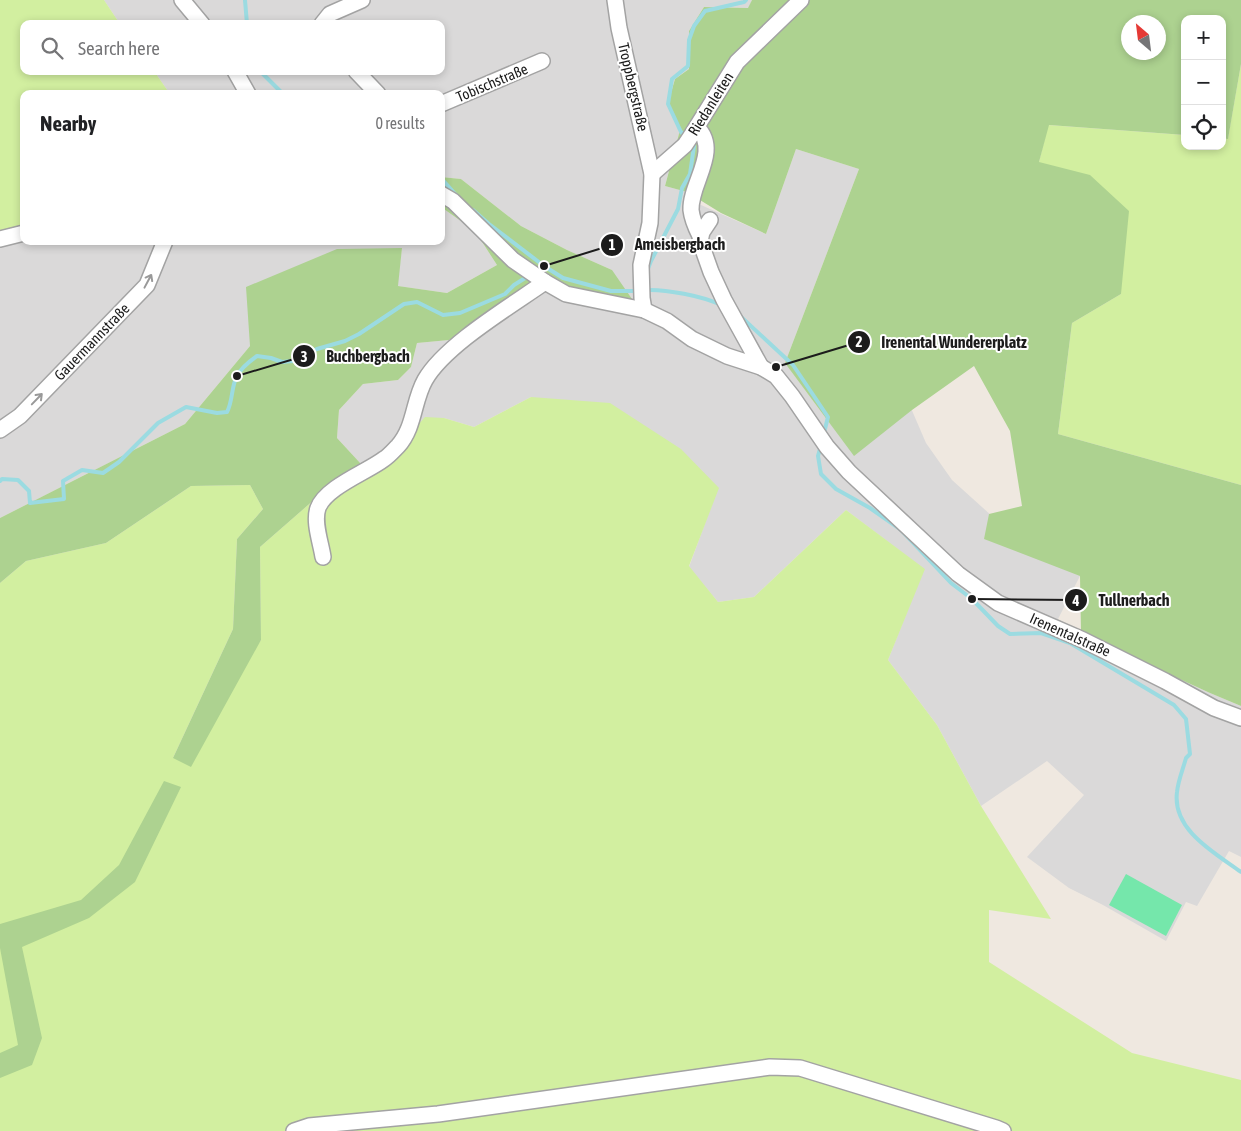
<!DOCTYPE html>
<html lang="en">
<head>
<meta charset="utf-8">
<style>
  :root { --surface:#fff; --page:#f6f6f6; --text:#202124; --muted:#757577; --line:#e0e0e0 }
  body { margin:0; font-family:"Asap Condensed",sans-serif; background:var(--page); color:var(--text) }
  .controls { position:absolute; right:15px; top:15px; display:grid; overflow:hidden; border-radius:10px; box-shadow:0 2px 8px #0003 }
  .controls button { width:45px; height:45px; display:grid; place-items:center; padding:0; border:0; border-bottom:1px solid var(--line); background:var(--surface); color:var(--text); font:25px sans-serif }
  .compass { position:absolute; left:1121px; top:15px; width:45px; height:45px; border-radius:50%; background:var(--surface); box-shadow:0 2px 8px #0003; rotate:332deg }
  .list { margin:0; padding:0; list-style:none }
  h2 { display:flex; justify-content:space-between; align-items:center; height:65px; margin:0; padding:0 20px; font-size:21px }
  h2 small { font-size:16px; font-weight:400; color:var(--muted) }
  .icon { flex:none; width:28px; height:28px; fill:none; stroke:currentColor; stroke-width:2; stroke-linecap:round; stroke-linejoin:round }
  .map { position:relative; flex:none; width:1241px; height:1131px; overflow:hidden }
  .search { position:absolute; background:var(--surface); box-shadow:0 2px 8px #0003; left:20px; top:20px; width:425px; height:55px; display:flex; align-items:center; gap:12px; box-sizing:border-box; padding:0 18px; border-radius:10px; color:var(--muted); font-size:19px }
  .panel { position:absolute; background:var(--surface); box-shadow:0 2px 8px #0003; left:20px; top:90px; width:425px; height:155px; border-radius:10px }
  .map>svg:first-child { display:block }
  .residential { fill:#dad9d9 }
  .grass { fill:#d2efa0 }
  .forest { fill:#add290; fill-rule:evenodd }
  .pitch { fill:#75e7ab }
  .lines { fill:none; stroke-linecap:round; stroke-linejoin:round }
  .stream { stroke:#9bdbe1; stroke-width:4 }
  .minor-casing { stroke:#a3a3a3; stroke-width:18 }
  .minor { stroke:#fff; stroke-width:15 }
  .oneway { stroke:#999 }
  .labels { text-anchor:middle; stroke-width:4; stroke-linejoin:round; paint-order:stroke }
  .street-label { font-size:15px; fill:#1c1c1c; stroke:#fff }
  .leader { fill:none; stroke:#1c1c1c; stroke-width:2 }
  .callout-dot { fill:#1c1c1c; stroke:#fff; stroke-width:2 }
  .mark-label { font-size:15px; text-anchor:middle; font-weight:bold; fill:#fff }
  .callout-label { font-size:16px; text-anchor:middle; font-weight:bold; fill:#1c1c1c; stroke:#fff; stroke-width:4; stroke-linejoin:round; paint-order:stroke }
</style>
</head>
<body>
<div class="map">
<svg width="1241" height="1131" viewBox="0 0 1241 1131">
  <rect width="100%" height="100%" fill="#efe8e0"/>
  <g class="residential">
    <polygon points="104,0 752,0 749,8 704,7 689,31 689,69 675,79 668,102 680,130 665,186 687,192 692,201 766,234 796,149 859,169 785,363 904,392 926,443 952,480 1013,535 1035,514 1080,576 1058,619 1081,634 1210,693 1241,706 1241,857 1229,851 1197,906 1186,902 1166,941 1103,905 1069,888 1027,857 1084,795 1047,761 981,806 937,725 888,660 924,569 846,510 754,597 718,602 689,567 718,488 531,397 474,427 444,418 361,464 337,438 339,410 363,384 398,380 411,367 417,343 449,340 530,285 612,270 567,250 521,226 461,179 441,177 441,94 170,94 154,71 441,71 441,24 120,24"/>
    <polygon points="441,207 475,231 497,265 447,293 397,286 402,248 250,346 185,424 0,518 0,247 26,241 441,241"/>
  </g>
  <g class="grass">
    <polygon points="0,0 104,0 120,24 24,24 24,71 154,71 170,94 24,94 24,241 26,241 0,247"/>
    <polygon points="1241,64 1241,485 1058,434 1072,323 1121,294 1039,162 1048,125 1185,135 1185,146 1222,146 1222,138 1228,138"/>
    <polygon points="531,397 610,403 681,449 719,488 689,566 718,602 754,597 846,510 925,569 888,660 937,725 981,806 1051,919 989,910 989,962 1132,1053 1241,1080 1241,1131 0,1131 0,583 26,561 106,543 191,486 250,485 263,509 237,539 233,629 173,758 261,640 260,547 347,471 405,439 425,417 444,418 474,427"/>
  </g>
  <g class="forest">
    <path d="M752,0H1241V64L1228,139L1222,138V19H1185V135L1049,125L1039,162L1090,175L1129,211L1121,294L1072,323L1058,434L1241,485V706L1210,693L1081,634L1080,576L984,539L989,514L1022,506L1010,431L974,366L912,410L854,456L785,363L859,169L796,149L766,234L721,213L687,192L665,186L680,130L668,103L675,79L689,69V31L704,7L748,8ZM1128,22H1158V52H1128Z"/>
    <polygon points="441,177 461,179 521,226 567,250 612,270 643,315 561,299 530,285 482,324 449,340 417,343 411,367 398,380 363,384 339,410 337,438 361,464 347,471 260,547 261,640 191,767 173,758 233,629 237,539 263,509 250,485 191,486 106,543 26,561 0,583 0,518 185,424 250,346 246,287 337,249 402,248 398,286 447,293 497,265 475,231 441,207"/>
    <polygon points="164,781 181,787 135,882 89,918 22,947 42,1038 32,1065 0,1078 0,1053 18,1045 0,948 0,924 81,900 119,865"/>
  </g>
  <polygon class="pitch" points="1126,874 1182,905 1166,936 1109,905"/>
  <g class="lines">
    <g class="stream">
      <polyline points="245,0 247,24"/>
      <polyline points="260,71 283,94"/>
      <polyline points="686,137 681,132 668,104 672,79 688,66 689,40 694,26 705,11 744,2 746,0"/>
      <polyline points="441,178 456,195"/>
      <polyline points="473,210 489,224 544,266 563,278 611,291 639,291"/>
      <polyline points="535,271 544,266"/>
      <polyline points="647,271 651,261 678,209 682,188 690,174 694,146 691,142"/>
      <path d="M646,290C665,289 703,296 721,305"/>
      <polyline points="739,315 793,365 828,417 824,433"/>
      <path d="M821,445L818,456L821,474L836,489L870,508L900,529L951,583L972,599L998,626L1010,634L1041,633L1070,643L1174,705L1186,719L1190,754L1186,758C1183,769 1178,781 1177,792C1172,830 1215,853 1241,872"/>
      <path d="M0,481L2,479L18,480L29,491L30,503L64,499L63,481L82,470L103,473L119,462L158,423L186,407L217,413L227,412C233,401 231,387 237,376C241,368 250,361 257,356L271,358L282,362L293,361L317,349L345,341L359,334L404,304L417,302L443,315L460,313L505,294L514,285L530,275"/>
    </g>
    <g class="minor-casing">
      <g id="minor">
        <polyline points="182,0 202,24"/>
        <polyline points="615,0 619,28 652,174 650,223 641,265 642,298 644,310"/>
        <polyline points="322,24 330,14 362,0"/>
        <polyline points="235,71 248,94"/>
        <polyline points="356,71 378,94"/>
        <polyline points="441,104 542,61"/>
        <path d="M697,127C721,151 690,183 691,210C692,219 696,228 700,236"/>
        <polyline points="652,174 685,145 691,136 737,62 801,0"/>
        <polyline points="441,194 453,201 513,260 545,282 566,294 644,310 667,321 692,339 727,356 761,367 776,376 792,396 827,447 849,472 958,574 998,603 1083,640 1165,681 1214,708 1241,718"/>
        <polyline points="710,220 702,232 700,241 711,272 724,300 761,367"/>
        <polyline points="0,239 24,233"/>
        <polyline points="0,430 20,416 147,285 165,241"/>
        <path d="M323,557C321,543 313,522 318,508C326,487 367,472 384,459C389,456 394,450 398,446C415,427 413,401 425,380C445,345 511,306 545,282"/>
        <polyline points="294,1131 309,1126 438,1114 770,1067 800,1068 996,1128 1003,1131"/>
      </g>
    </g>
    <use href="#minor" class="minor"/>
  </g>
  <defs><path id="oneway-shaft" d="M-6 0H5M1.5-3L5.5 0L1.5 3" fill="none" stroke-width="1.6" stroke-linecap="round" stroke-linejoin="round" transform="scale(1.25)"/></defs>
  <g class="oneway">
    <use href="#oneway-shaft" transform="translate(148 281) rotate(-62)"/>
    <use href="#oneway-shaft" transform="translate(37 399) rotate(-46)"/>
  </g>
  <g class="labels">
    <g class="street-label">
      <text transform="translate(492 83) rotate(-23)" y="5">Tobischstraße</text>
      <text transform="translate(633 87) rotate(77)" y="5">Troppbergstraße</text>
      <text transform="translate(711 104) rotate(-58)" y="5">Riedanleiten</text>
      <text transform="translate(92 342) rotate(-46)" y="5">Gauermannstraße</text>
      <text transform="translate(1070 635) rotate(24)" y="5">Irenentalstraße</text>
    </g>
  </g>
  <path class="leader" d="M544 266L612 245M776 367L859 342M237 376L304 356M972 599L1076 600"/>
  <g class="callout-dot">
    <circle cx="544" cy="266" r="5"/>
    <circle cx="776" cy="367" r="5"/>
    <circle cx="237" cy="376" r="5"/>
    <circle cx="972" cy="599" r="5"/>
    <circle cx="612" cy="245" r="12"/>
    <circle cx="859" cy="342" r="12"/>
    <circle cx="304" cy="356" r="12"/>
    <circle cx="1076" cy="600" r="12"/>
  </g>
  <g class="mark-label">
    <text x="612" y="250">1</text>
    <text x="859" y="347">2</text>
    <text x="304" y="362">3</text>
    <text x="1076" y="606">4</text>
  </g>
  <g class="callout-label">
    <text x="680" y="250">Ameisbergbach</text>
    <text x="954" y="348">Irenental Wundererplatz</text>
    <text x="368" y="362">Buchbergbach</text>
    <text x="1134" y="606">Tullnerbach</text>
  </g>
</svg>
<div class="controls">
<button>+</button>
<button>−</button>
<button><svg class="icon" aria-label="locate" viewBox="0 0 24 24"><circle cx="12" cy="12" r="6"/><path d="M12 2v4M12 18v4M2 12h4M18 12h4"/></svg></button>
</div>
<svg class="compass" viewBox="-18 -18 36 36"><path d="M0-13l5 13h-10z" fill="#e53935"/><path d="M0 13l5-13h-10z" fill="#757577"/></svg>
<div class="search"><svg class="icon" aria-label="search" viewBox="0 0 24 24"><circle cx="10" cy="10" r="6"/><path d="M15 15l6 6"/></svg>Search here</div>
<section class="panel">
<h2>Nearby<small>0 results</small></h2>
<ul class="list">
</ul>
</section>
</div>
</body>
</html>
